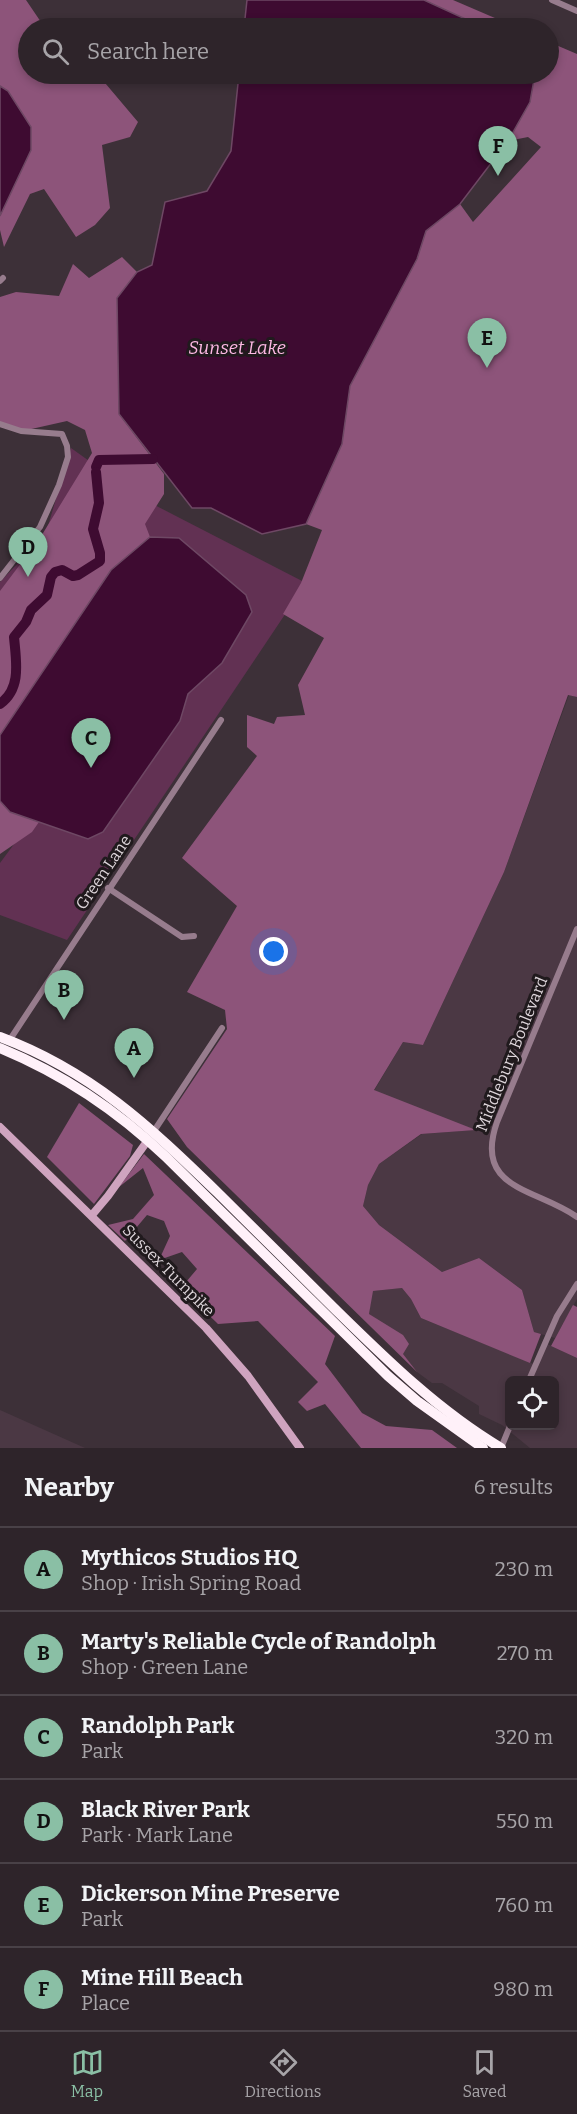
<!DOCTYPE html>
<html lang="en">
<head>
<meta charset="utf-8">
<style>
  :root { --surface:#2e242a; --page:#362c32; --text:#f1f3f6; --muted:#a7a4a8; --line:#494147; --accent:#8abfa5 }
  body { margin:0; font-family:Bitter,serif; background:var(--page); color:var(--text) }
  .controls { position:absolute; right:18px; bottom:18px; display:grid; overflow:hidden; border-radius:9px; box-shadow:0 3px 9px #0003 }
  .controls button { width:54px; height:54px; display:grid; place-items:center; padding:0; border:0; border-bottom:2px solid var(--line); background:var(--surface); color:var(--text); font:30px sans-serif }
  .you { position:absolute; left:274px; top:952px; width:21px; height:21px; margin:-15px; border:4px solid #fff; border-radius:50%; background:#1a73e8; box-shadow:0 0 0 9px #1a73e833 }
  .badge { display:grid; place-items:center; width:39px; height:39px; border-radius:50%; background:var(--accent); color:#111; font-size:20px; font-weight:700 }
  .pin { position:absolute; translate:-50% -50px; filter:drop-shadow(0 2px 3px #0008) }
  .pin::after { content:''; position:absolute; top:32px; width:21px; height:18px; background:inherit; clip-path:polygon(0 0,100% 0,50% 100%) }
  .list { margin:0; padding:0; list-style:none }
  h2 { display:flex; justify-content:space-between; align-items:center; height:78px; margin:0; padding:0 24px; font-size:26px }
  h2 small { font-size:20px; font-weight:400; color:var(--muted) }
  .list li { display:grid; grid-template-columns:39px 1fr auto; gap:18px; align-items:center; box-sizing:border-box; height:84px; padding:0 24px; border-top:2px solid var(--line) }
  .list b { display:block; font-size:22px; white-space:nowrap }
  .list p { margin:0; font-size:20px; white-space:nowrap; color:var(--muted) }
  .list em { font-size:20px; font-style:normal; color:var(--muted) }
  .icon { flex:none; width:33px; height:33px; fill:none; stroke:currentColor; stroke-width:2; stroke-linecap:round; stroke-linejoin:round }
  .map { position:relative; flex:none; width:577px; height:1448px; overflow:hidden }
  .search { position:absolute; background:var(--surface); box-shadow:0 3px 9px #0003; left:18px; right:18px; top:18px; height:66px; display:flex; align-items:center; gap:15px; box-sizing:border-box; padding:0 21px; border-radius:33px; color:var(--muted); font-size:22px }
  .sheet { height:582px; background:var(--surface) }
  nav { display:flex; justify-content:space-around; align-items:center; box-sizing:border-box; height:84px; border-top:2px solid var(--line); background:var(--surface); font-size:16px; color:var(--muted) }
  nav a { display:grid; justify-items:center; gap:3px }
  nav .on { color:var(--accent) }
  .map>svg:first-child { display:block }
  .built { fill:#4b3844; fill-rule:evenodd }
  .green { fill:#623153 }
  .forest { fill:#8d547a }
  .water { fill:#3e0b31; stroke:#6e4864; stroke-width:1.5 }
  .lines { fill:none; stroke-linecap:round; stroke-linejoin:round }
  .river { stroke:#3e0b31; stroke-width:10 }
  .street { stroke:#977c8d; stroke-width:6 }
  .secondary { stroke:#cfa4bf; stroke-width:8 }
  .highway { stroke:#fff1f9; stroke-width:10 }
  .labels { text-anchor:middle; stroke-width:6; stroke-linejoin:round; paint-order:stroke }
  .street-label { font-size:16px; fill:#ddd5da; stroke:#201a1d }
  .water-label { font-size:18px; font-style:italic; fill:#fdb8e4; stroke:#201a1d }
</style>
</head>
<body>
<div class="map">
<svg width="577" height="1448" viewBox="0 0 577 1448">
  <rect width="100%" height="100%" fill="#3d3038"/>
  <g class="built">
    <polygon points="569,695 577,697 577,1299 555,1338 534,1332 522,1290 479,1258 442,1272 379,1225 363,1206 368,1185 379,1164 422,1134 474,1130 374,1091 403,1042 423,1045 504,872"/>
    <path d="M402,1288L411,1299L421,1318L534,1364L543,1342L577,1358V1448H530L502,1425L479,1414V1406L442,1383H432L417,1372L369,1314L372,1291ZM510,1380H554V1426H510Z"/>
    <polygon points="0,1410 85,1448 0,1448"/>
  </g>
  <polygon class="green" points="71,448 141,498 306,583 67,940 0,915 0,863 26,828 0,818 0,582 40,540 48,526"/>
  <g class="forest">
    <polygon points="0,0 26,0 45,28 28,28 28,74 94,74 100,77 138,122 130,137 102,145 110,208 95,225 76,237 44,189 30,194 4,247 0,230 0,216 31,150 8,91 0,86"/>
    <polygon points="424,0 453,0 518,28 485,28"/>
    <polygon points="549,42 577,54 577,697 568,695 504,872 423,1045 403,1042 374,1090 476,1130 421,1134 379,1164 368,1185 363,1206 379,1225 442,1272 479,1258 522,1290 534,1332 541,1334 530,1363 421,1318 411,1299 402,1288 373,1291 369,1314 403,1335 409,1344 403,1354 417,1372 187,1147 167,1119 227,1029 225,1010 187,992 237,906 182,858 257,756 247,747 247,715 274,724 277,717 305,715 298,685 324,638 283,614 301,583 322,530 306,524 342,444 350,386 417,259 426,231 460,204 473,222 541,147 528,137 508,141 530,102 535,74 548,74"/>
    <polygon points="122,257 137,272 117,298 119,414 164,474 164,494 145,524 150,537 111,570 0,735 0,591 40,538 92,453 85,430 67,421 18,432 0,424 0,297 16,292 59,296 73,264 89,278"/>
    <polygon points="0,801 10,812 39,822 32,832 0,854"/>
    <polygon points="79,1103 133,1145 130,1156 94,1204 47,1157"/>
    <polygon points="144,1154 335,1336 325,1364 362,1413 386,1426 432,1430 457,1448 361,1448 325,1404 307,1411 298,1402 318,1382 258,1321 218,1324 181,1288 197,1269 182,1252 159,1260 170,1236 164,1221 147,1215 125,1241 108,1225 133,1219 154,1195 143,1168 119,1187"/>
    <polygon points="573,1305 577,1307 577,1358 551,1346"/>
  </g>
  <g class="water">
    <polygon points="247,0 424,0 485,28 244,28"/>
    <polygon points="239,74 535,74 530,102 508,141 460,204 426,231 417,259 350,386 342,444 306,524 262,534 211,508 192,508 119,414 117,298 137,272 152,265 165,202 207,191 231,151"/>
    <polygon points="0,86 8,91 31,127 31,150 0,216"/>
    <polygon points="150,537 179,538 246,595 252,612 222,663 188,694 180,721 103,832 88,839 10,812 0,801 0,735 111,570"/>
  </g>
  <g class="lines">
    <g class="river">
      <polyline points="96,467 99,460 153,459"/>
      <path d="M0,704C22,688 16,661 14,637L26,622L31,610L47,595L51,577L55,572L62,570L73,576L78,575L100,561V553L93,529L99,503L96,472"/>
    </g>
    <g class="street">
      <polyline points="552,0 577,11"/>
      <polyline points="0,281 3,278"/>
      <polyline points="0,424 21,431 62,434 67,446 68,457 59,485 40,527 0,578"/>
      <polyline points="108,888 182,937 194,936"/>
      <path d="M577,929L497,1122C473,1190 536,1188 577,1217"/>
      <polyline points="9,1041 221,720"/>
      <polyline points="154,1131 222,1028"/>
      <polyline points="529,1380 557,1316 577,1284"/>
      <polyline points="501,1448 510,1426"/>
    </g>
    <g class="secondary">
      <polyline points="0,1127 206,1328 248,1376 300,1448"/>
      <polyline points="92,1215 108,1196 148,1140"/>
    </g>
    <g class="highway">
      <path d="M0,1037C91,1071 149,1126 217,1192C257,1232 297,1271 337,1311C388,1361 439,1411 501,1448"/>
      <path d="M0,1048C63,1074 117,1110 166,1157L388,1376L417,1401L483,1448"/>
    </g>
  </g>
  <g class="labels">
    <g class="street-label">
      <text transform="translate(103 872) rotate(-56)" y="6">Green Lane</text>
      <text transform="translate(511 1054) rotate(-68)" y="6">Middlebury Boulevard</text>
      <text transform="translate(169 1270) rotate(45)" y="6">Sussex Turnpike</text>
    </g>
    <g class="water-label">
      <text x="237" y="354">Sunset Lake</text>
    </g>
  </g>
</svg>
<div class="controls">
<button><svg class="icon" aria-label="locate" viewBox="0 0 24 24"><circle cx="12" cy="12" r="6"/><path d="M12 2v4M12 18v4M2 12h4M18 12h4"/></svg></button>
</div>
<div class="you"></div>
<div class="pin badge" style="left:134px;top:1078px">A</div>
<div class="pin badge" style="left:64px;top:1020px">B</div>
<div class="pin badge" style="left:91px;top:768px">C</div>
<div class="pin badge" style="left:28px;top:577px">D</div>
<div class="pin badge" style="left:487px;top:368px">E</div>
<div class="pin badge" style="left:498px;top:176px">F</div>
<div class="search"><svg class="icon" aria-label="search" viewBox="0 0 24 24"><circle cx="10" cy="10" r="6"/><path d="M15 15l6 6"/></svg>Search here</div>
</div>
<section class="sheet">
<h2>Nearby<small>6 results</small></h2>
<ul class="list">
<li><span class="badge">A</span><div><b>Mythicos Studios HQ</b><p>Shop · Irish Spring Road</p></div><em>230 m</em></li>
<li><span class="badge">B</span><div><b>Marty's Reliable Cycle of Randolph</b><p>Shop · Green Lane</p></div><em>270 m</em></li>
<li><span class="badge">C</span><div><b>Randolph Park</b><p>Park</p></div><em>320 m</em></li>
<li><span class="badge">D</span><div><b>Black River Park</b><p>Park · Mark Lane</p></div><em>550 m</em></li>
<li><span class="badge">E</span><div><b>Dickerson Mine Preserve</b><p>Park</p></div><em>760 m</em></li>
<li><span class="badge">F</span><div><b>Mine Hill Beach</b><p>Place</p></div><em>980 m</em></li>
</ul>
</section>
<nav>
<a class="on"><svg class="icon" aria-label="map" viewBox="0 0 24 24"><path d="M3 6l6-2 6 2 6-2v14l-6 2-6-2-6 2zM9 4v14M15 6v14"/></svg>Map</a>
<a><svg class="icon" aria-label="directions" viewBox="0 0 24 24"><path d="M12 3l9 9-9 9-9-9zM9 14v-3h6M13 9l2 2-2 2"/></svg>Directions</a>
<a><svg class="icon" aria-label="saved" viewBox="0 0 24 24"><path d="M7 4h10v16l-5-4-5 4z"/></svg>Saved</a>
</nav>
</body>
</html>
